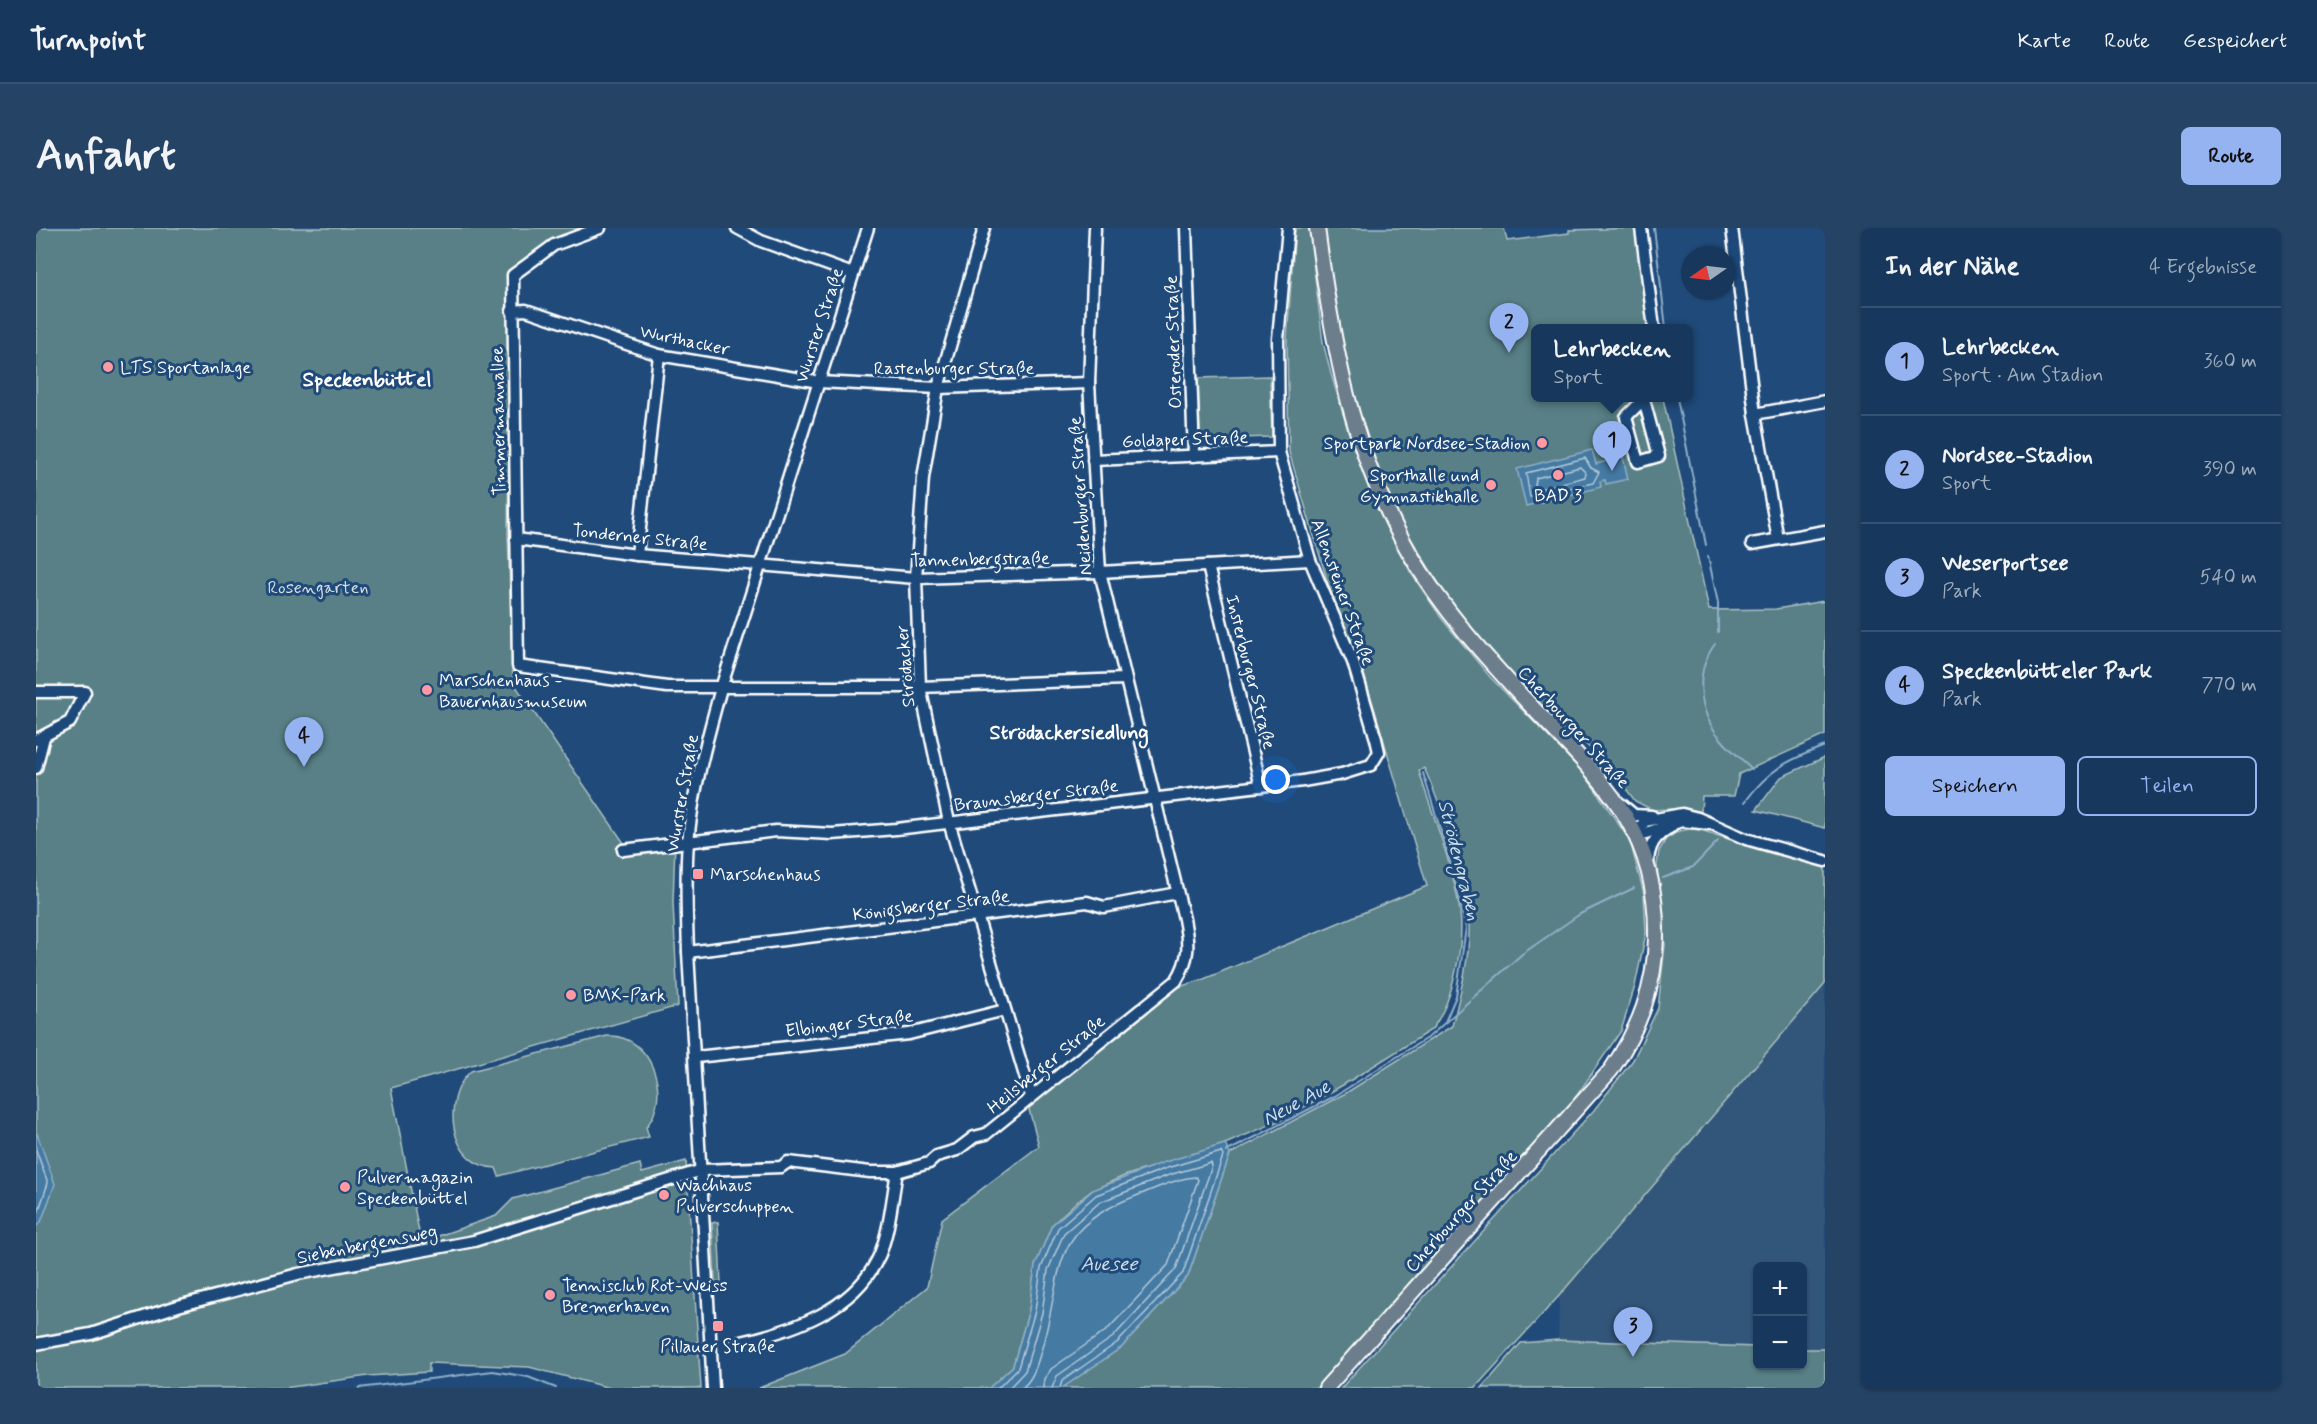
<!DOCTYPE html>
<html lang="de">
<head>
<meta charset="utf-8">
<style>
  :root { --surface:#17385c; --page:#244365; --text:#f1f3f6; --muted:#9eacbb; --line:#365272; --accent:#95b2f1 }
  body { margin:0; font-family:Mynerve,sans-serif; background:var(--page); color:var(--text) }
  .controls { position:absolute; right:18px; bottom:18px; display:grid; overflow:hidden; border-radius:9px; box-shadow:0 2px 4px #0004 }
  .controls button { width:54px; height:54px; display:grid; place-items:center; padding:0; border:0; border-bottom:2px solid var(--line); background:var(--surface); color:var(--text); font:30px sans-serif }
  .compass { position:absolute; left:1645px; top:18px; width:54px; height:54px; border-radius:50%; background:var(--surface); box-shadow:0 2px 4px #0004; rotate:256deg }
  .you { position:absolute; left:1240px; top:552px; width:21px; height:21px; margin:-15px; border:4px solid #fff; border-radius:50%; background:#1a73e8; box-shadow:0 0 0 9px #1a73e833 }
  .badge { display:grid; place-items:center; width:39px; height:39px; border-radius:50%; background:var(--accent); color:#111; font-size:20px; font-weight:700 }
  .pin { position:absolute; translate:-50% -50px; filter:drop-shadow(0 2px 3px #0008) }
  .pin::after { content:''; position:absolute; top:32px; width:21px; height:18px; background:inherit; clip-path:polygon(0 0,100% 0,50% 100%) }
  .popup { position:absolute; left:1495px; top:96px; width:162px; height:78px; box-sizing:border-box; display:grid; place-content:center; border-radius:9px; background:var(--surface); filter:drop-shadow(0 2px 4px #0005); font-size:20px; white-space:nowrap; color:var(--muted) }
  .popup b { font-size:22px; color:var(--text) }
  .popup::after { content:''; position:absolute; left:50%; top:100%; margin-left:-12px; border:12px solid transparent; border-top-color:var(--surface) }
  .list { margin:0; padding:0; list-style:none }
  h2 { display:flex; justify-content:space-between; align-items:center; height:78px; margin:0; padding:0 24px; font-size:26px }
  h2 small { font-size:20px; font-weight:400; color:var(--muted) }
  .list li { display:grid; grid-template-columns:39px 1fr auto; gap:18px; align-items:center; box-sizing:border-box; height:108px; padding:0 24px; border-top:2px solid var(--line) }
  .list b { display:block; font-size:22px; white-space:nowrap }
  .list p { margin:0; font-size:20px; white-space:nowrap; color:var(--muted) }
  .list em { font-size:20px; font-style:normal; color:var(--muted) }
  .actions { display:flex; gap:12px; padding:18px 24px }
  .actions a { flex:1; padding:14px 0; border:2px solid var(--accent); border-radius:9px; text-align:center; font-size:21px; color:var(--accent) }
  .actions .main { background:var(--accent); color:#111 }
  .map { position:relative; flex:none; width:1789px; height:1160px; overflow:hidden; border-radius:9px }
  header { display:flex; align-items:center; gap:36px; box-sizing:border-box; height:84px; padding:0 30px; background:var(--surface); border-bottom:2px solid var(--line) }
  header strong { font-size:28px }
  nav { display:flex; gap:33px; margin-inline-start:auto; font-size:21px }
  .intro { display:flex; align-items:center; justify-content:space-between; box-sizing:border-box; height:144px; padding:0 36px }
  h1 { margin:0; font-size:42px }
  .button { padding:15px 27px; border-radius:9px; background:var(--accent); color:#111; font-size:21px; font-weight:700 }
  main { display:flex; gap:36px; padding:0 36px }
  aside { flex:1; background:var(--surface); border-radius:9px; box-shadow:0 2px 4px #0004 }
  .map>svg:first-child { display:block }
  .built { fill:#31547a }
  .green { fill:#598086; stroke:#acc0c2; stroke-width:1.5 }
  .water { fill:#457aa3; stroke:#8fafc8; stroke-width:1.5 }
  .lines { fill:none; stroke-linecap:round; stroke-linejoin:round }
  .shore { stroke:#b5cada; stroke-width:1.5 }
  .stream { stroke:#8fafc8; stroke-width:2 }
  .minor-casing { stroke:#fff; stroke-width:15 }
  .major-casing { stroke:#fff; stroke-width:18 }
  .minor { stroke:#1f4a7a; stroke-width:10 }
  .major { stroke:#6c7d8c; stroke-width:14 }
  .poi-dot { fill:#ff9aa2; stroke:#1f4a7a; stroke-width:2 }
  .labels { text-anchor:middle; stroke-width:6; stroke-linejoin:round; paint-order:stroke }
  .street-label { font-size:18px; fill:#fff; stroke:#1f4a7a }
  .poi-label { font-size:18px; fill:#fff; stroke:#1f4a7a; text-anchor:start }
  .park-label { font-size:18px; fill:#d6dfe1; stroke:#1f4a7a }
  .neighbourhood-label { font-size:20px; font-weight:bold; fill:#fff; stroke:#1f4a7a }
  .water-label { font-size:20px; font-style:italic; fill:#d0dee8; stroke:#1f4a7a }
  .quarter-label { font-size:21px; font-weight:bold; fill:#fff; stroke:#1f4a7a }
</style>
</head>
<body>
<header>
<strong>Turnpoint</strong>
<nav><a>Karte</a><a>Route</a><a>Gespeichert</a></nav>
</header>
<div class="intro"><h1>Anfahrt</h1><a class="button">Route</a></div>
<main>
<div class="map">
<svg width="1789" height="1160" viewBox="0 0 1789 1160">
  <rect width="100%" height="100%" fill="#1f4a7a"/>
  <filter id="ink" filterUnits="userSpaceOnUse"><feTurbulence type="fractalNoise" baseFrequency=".0167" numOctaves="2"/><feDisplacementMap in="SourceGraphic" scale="12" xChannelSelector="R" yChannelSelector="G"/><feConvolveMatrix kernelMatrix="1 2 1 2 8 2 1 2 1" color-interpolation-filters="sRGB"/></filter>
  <g filter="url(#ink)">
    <polygon class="built" points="1789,756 1789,1121 1767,1121 1766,1038 1722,1038 1721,1119 1522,1112 1523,1068"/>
    <g class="green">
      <polygon points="0,0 560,0 475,46 472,308 477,454 590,618 639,613 637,675 642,778 355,860 385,1014 460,988 477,971 604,936 606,945 650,933 665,1160 574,1160 493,1139 393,1135 393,1144 332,1148 248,1160 0,1160"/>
      <path d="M1259,0H1273L1287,114L1295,146L1316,215L1357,310L1375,345L1406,391L1454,449L1548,545L1594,613L1608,666L1610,705L1599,758L1585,803L1537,873L1281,1160H1026L1086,1119L1152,1048L1194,926L1310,865L1416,798C1424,766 1434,731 1433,698C1433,662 1404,574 1388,540L1383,543C1397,589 1417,637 1424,684C1428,717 1417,776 1395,802L1307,857L1247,891L1189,916L1088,948L1057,962L1039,975L1016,997L999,1038L993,1082L977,1138L953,1160H723L809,1126L891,1059L906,991L1003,918L992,878L1143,759L1168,751L1391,658L1327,443L1302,389L1253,224L1251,110Z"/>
      <polygon points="1286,0 1468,0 1471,13 1533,5 1533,2 1602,0 1614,100 1500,100 1500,170 1627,170 1673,382 1740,381 1789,373 1789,507 1703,546 1698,568 1666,568 1665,584 1648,580 1616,582 1599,573 1571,535 1491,465 1445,415 1420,383 1372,306 1351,265 1331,216 1309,141"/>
      <polygon points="1234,148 1236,209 1164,211 1162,150"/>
      <polygon points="1789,529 1789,600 1720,582 1745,549"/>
      <polygon points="1659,600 1734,625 1789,639 1789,756 1523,1068 1439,1160 1305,1160 1558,882 1597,832 1622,780 1629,717 1621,637 1623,623 1630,611 1643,603"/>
      <path d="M571,808C615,805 637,868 610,899L613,909L463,948L460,940C412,939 405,869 435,843Z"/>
      <polygon points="682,994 685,1055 679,1054 676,995"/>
      <polygon points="1522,1112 1721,1119 1722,1138 1766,1138 1767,1121 1789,1121 1789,1160 1446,1160 1485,1115"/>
    </g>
    <g class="water">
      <polygon points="1556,222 1560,236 1587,229 1592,251 1570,256 1569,252 1564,253 1565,259 1490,278 1481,241"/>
      <polygon points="0,903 19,956 5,994 0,999"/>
      <polygon points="1189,916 1194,926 1152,1048 1086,1119 1026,1160 953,1160 977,1138 993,1082 999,1038 1016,997 1057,962 1129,934"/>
    </g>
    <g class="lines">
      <g class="shore">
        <polygon points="1549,230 1555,240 1563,244 1557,255 1494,269 1490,245"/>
        <polygon points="1544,239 1550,245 1549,249 1503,261 1499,259 1500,250"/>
        <polyline points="0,922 12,955 0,991"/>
        <polyline points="962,1160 982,1140 999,1083 1005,1040 1022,1000 1060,967 1131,940 1185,924 1187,928 1147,1045 1082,1114 1026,1153 1024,1160"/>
        <polyline points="973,1160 989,1143 1006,1085 1012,1042 1028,1005 1064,974 1133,947 1175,935 1176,938 1140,1041 1077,1109 1021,1148 1016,1160"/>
        <path d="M986,1160C999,1149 1001,1135 1006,1120C1028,1043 1011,1001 1100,968C1118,961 1141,950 1160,949L1162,952L1132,1037L1071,1102L1015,1141L1008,1151L1007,1160"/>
      </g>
      <g class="stream">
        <polyline points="1618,0 1630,100"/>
        <polyline points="1641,170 1670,317"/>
        <polyline points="1672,328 1682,375 1682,404"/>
        <path d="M1679,416C1658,444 1662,485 1685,511C1694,522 1706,531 1716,541"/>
        <polyline points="1387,545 1414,633 1430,700 1420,768 1409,794"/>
        <path d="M1709,574C1733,541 1752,532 1789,518"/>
        <polyline points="1627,650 1657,639 1682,613"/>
        <polyline points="1190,924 1299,868 1394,808 1486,726 1544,686 1598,660"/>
        <polyline points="323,1160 457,1143 492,1149 520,1160"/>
      </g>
      <g class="minor-casing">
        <g id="minor">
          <polyline points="564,0 518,17 477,47 482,438 631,459 884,459 1089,451"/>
          <polyline points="701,0 725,13 817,46"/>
          <polyline points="948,0 902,160 887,250 880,350 884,459 913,594 995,868"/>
          <polyline points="1150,0 1158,228"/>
          <polyline points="1605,0 1618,100"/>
          <polyline points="1696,0 1719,186 1742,311"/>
          <polyline points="476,83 490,82 623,127 783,154 902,160 1053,155"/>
          <polyline points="1608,172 1623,228 1602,234 1590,189 1609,170"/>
          <polyline points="1719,186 1789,173"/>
          <polyline points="1057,232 1243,224"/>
          <polyline points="480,311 601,327 880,350 1064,344 1274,332"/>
          <polyline points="1716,316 1789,303"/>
          <polyline points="601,327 623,127"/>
          <polyline points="1172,338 1225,558"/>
          <polyline points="0,464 49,464 34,494 0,512"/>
          <polyline points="0,540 8,509"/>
          <polyline points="1585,576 1598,587 1616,588"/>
          <polyline points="1673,596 1646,593 1610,605 1600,605 1609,593 1646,586 1662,590 1710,611 1789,633"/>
          <polyline points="587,622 740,603 796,606 860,601 1267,553 1306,546 1335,537 1343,524 1340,511 1317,434 1274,332 1243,224 1242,111 1252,0"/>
          <path d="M1612,637C1612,619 1619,607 1635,599"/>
          <polyline points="652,724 1051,674 1068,679 1141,665"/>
          <polyline points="660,829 873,806 969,782"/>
          <path d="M701,1115C756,1103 820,1082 844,1026C854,1000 856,971 861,944"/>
          <path d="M0,1116L55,1106L142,1078L262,1046L438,1013L666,942L745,939L752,934L834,944H861L893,935L901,928L921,922L938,909L950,906L1140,753C1154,731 1153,716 1148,691L1064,344L1053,155L1059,0"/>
          <path d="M677,1160L652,724C651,687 649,650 652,614C657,561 671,511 685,460L832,0"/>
        </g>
      </g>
      <g class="major-casing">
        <path id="major" d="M1281,0C1296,113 1315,224 1373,324C1407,383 1452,432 1498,481C1566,553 1622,601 1620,709C1619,760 1603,801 1575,842L1290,1160"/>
      </g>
      <use href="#minor" class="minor"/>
      <use href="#major" class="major"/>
    </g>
  </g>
  <g class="poi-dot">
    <circle cx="72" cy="139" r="6"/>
    <circle cx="1506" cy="215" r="6"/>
    <circle cx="1522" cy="247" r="6"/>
    <circle cx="1455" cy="257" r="6"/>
    <circle cx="391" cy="462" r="6"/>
    <rect x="656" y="640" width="12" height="12" rx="3"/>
    <circle cx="535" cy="767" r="6"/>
    <circle cx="309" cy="959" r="6"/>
    <circle cx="628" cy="967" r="6"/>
    <circle cx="514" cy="1067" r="6"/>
    <rect x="676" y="1092" width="12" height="12" rx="3"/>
  </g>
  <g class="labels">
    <g class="street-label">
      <text transform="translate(783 97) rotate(-72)" y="6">Wurster Straße</text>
      <text transform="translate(649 112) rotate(12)" y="6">Wurthacker</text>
      <text transform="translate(1137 114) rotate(-92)" y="6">Osteroder Straße</text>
      <text x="918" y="146">Rastenburger Straße</text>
      <text transform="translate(462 193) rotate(-91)" y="6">Timmermannallee</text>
      <text transform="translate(1149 211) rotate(-2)" y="6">Goldaper Straße</text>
      <text transform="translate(1044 268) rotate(-94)" y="6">Neidenburger Straße</text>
      <text transform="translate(604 309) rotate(6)" y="6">Tonderner Straße</text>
      <text transform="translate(944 331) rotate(-1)" y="6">Tannenbergstraße</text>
      <text transform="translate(1307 364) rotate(70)" y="6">Allensteiner Straße</text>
      <text transform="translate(869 438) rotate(-95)" y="6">Strödacker</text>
      <text transform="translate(1215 444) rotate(76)" y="6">Insterburger Straße</text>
      <text transform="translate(1538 499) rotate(48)" y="6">Cherbourger Straße</text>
      <text transform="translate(646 565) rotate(-80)" y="6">Wurster Straße</text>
      <text transform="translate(1000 567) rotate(-7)" y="6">Braunsberger Straße</text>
      <text transform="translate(895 677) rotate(-7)" y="6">Königsberger Straße</text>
      <text transform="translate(813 795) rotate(-7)" y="6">Elbinger Straße</text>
      <text transform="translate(1010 836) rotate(-39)" y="6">Heilsberger Straße</text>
      <text transform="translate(1425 983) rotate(-48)" y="6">Cherbourger Straße</text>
      <text transform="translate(331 1016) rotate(-11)" y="6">Siebenbergensweg</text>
    </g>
    <g class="poi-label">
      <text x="84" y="145">LTS Sportanlage</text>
      <text x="1494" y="221" text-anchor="end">Sportpark Nordsee-Stadion</text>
      <text x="1443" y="253" text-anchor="end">Sporthalle und<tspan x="1443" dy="21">Gymnastikhalle</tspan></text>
      <text x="1522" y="273" text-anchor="middle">BAD 3</text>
      <text x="403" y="458">Marschenhaus -<tspan x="403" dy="21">Bauernhausmuseum</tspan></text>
      <text x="674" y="652">Marschenhaus</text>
      <text x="547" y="773">BMX-Park</text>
      <text x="321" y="955">Pulvermagazin<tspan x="321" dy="21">Speckenbüttel</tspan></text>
      <text x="640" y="963">Wachhaus<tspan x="640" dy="21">Pulverschuppen</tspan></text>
      <text x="526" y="1063">Tennisclub Rot-Weiss<tspan x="526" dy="21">Bremerhaven</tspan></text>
      <text x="682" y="1124" text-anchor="middle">Pillauer Straße</text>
    </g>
    <g class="park-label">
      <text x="282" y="365">Rosengarten</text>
    </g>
    <g class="neighbourhood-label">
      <text x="1033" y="511">Strödackersiedlung</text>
    </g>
    <g class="water-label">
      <text transform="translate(1424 632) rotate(76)" y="7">Strödengraben</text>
      <text transform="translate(1260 874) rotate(-29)" y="7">Neue Aue</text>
      <text x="1073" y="1042">Auesee</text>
    </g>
    <g class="quarter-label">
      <text x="331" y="158">Speckenbüttel</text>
    </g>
  </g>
</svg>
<div class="controls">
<button>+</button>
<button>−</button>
</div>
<svg class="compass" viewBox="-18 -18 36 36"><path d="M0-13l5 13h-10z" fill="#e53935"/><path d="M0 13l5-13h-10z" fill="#9eacbb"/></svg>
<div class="you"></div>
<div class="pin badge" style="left:1576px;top:243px">1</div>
<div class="popup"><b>Lehrbecken</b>Sport</div>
<div class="pin badge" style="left:1473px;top:125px">2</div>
<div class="pin badge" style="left:1597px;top:1129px">3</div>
<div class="pin badge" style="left:268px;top:539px">4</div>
</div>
<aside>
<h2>In der Nähe<small>4 Ergebnisse</small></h2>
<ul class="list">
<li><span class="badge">1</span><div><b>Lehrbecken</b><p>Sport · Am Stadion</p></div><em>360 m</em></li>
<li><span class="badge">2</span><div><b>Nordsee-Stadion</b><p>Sport</p></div><em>390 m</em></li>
<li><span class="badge">3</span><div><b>Weserportsee</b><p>Park</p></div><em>540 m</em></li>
<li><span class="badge">4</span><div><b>Speckenbütteler Park</b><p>Park</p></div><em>770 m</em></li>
</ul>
<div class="actions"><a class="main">Speichern</a><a>Teilen</a></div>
</aside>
</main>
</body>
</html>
